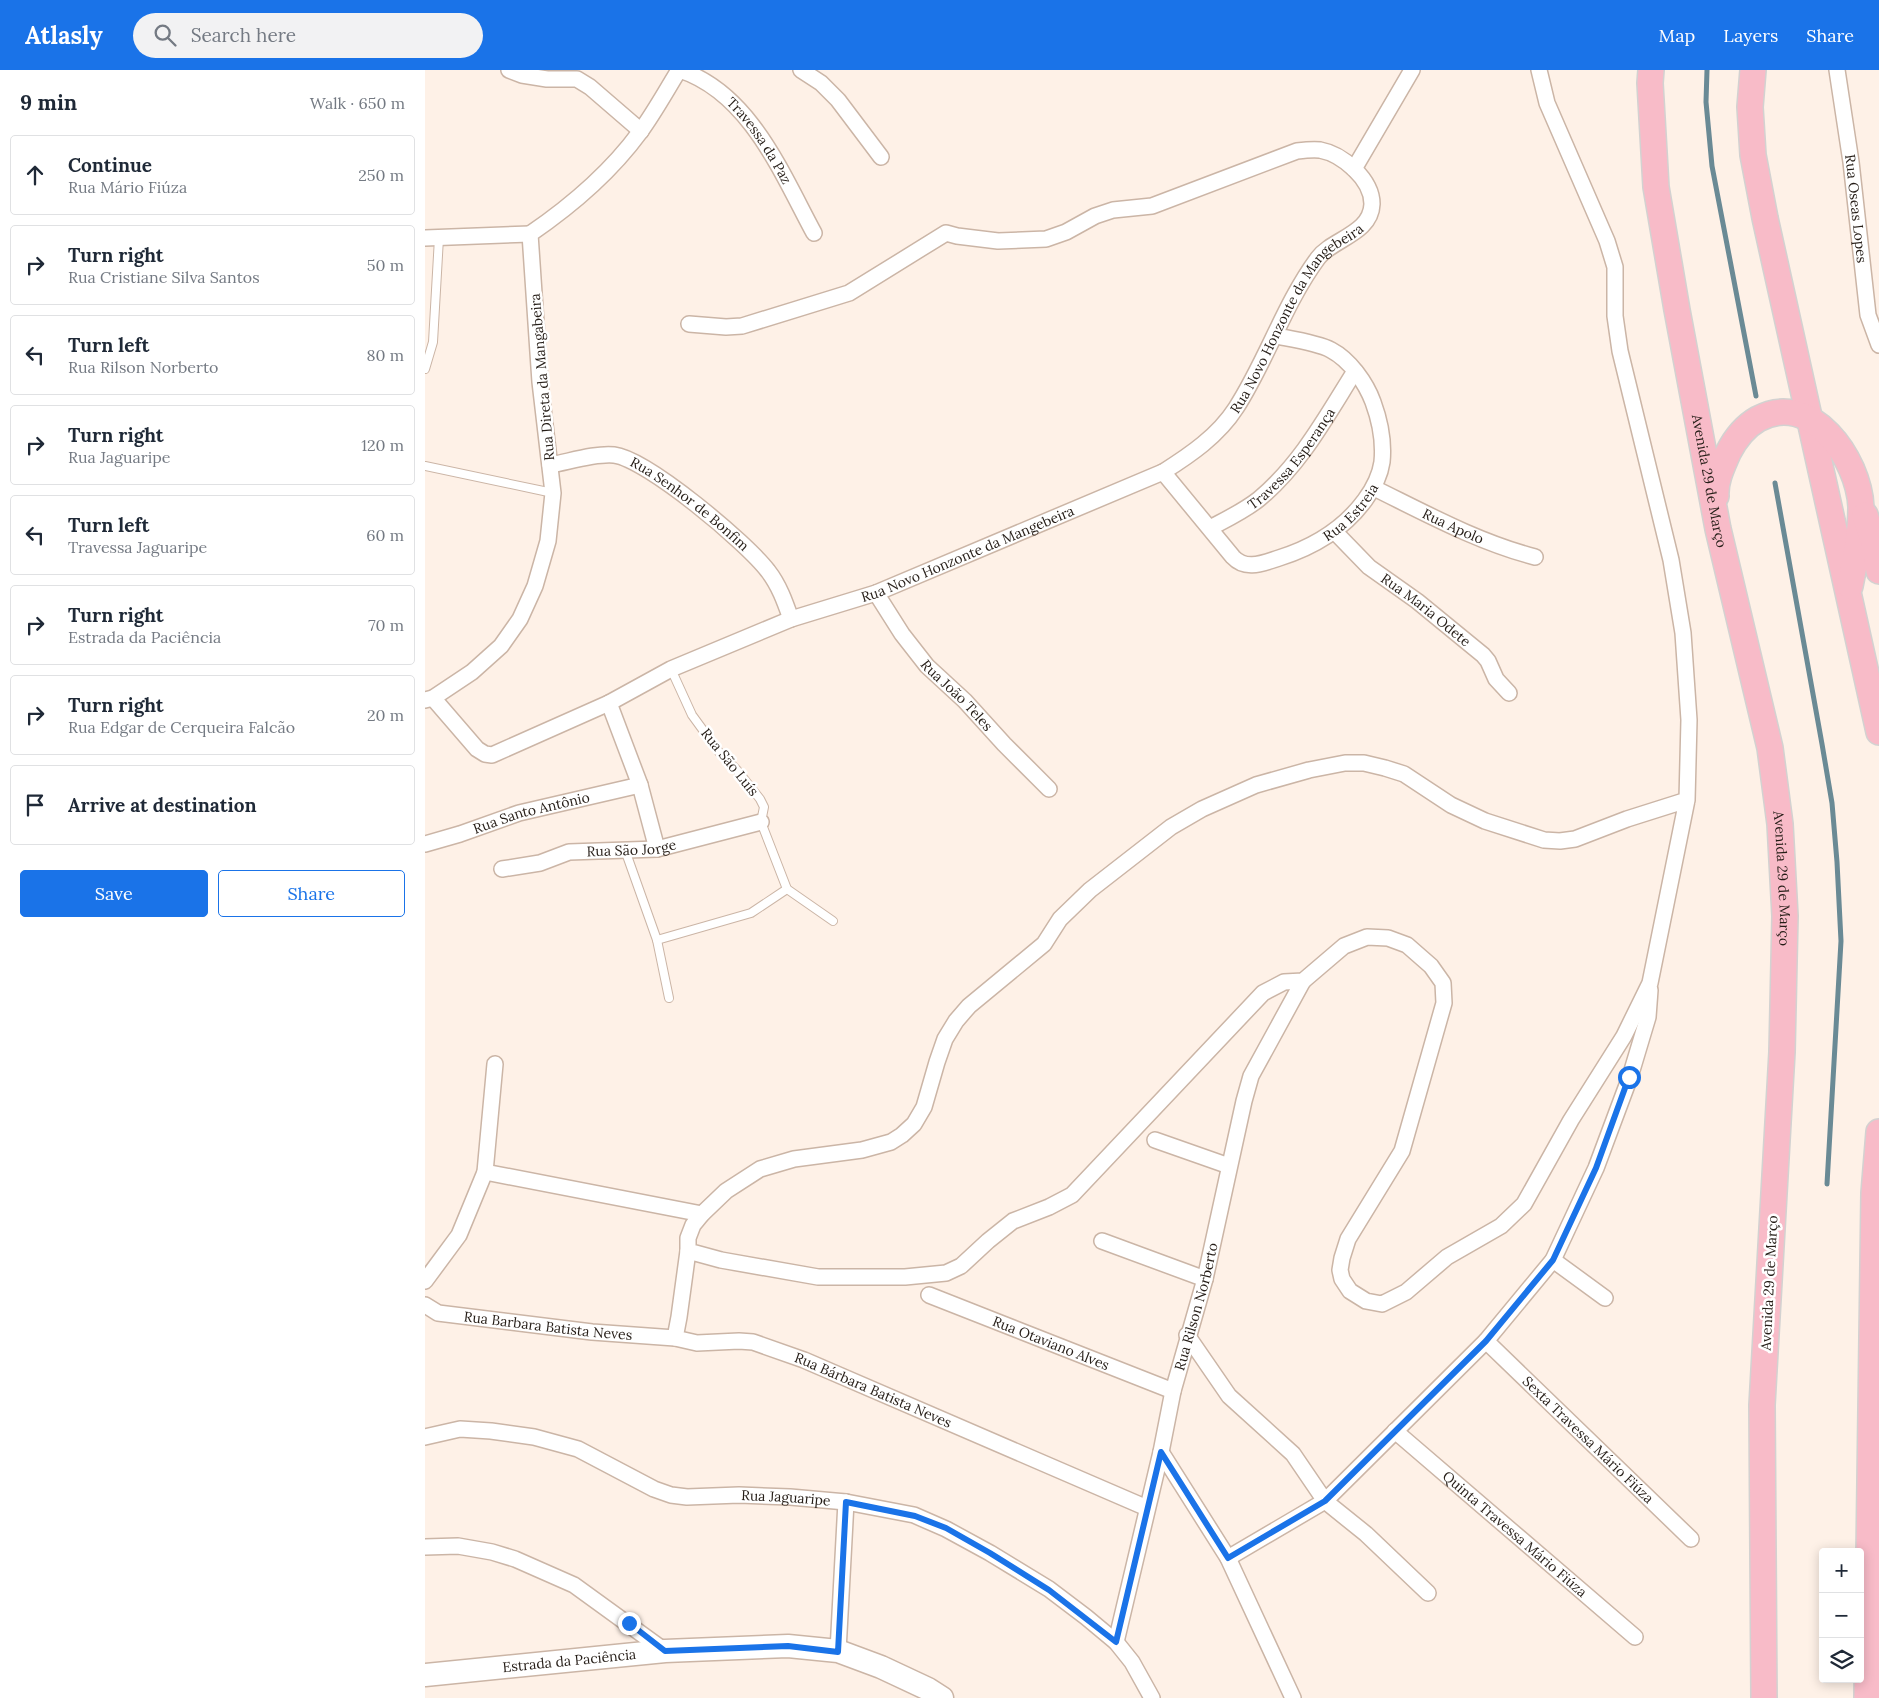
<!DOCTYPE html>
<html lang="en">
<head>
<meta charset="utf-8">
<style>
  :root { --surface:#fff; --page:#f2f2f3; --text:#1f2937; --muted:#747a83; --line:#e0e1e3; --accent:#1a73e8 }
  body { margin:0; font-family:Lora,serif; background:var(--page); color:var(--text) }
  .controls { position:absolute; right:15px; bottom:15px; display:grid; overflow:hidden; border-radius:5px; box-shadow:0 2px 12px #0003 }
  .controls button { width:45px; height:45px; display:grid; place-items:center; padding:0; border:0; border-bottom:1px solid var(--line); background:var(--surface); color:var(--text); font:25px sans-serif }
  .stop { position:absolute; width:15px; height:15px; margin:-11px; border:4px solid #1a73e8; border-radius:50%; background:#fff }
  .stop.end { background:#1a73e8; border-color:#fff; box-shadow:0 1px 5px #0008 }
  .list { margin:0; padding:0; list-style:none }
  h2 { display:flex; justify-content:space-between; align-items:center; height:65px; margin:0; padding:0 20px; font-size:21px }
  h2 small { font-size:16px; font-weight:400; color:var(--muted) }
  .list li { display:grid; grid-template-columns:32px 1fr auto; gap:15px; align-items:center; box-sizing:border-box; height:80px; margin:0 10px 10px; padding:0 10px; border:1px solid var(--line); border-radius:5px }
  .list b { display:block; font-size:19px; white-space:nowrap }
  .list p { margin:0; font-size:16px; white-space:nowrap; color:var(--muted) }
  .list em { font-size:16px; font-style:normal; color:var(--muted) }
  .actions { display:flex; gap:10px; padding:15px 20px }
  .actions a { flex:1; padding:11px 0; border:1px solid var(--accent); border-radius:5px; text-align:center; font-size:18px; color:var(--accent) }
  .actions .main { background:var(--accent); color:#fff }
  .icon { flex:none; width:28px; height:28px; fill:none; stroke:currentColor; stroke-width:2; stroke-linecap:round; stroke-linejoin:round }
  .map { position:relative; flex:none; width:1454px; height:1628px; overflow:hidden }
  header { display:flex; align-items:center; gap:30px; box-sizing:border-box; height:70px; padding:0 25px; background:var(--accent); color:#fff }
  header strong { font-size:24px }
  nav { display:flex; gap:28px; margin-inline-start:auto; font-size:18px }
  .search { width:350px; height:45px; background:var(--page); display:flex; align-items:center; gap:12px; box-sizing:border-box; padding:0 18px; border-radius:28px; color:var(--muted); font-size:19px }
  main { display:flex }
  aside { flex:1; background:var(--surface) }
  .map>svg:first-child { display:block }
  .lines { fill:none; stroke-linecap:round; stroke-linejoin:round }
  .stream { stroke:#6a8a95; stroke-width:5 }
  .lane-casing { stroke:#cbb5a6; stroke-width:10 }
  .street-casing { stroke:#cbb5a6; stroke-width:18 }
  .secondary-casing { stroke:#cbb5a6; stroke-width:25 }
  .primary-casing { stroke:#d3d2d1; stroke-width:28 }
  .lane { stroke:#fff; stroke-width:8 }
  .street { stroke:#fff; stroke-width:15 }
  .secondary { stroke:#fff; stroke-width:22 }
  .primary { stroke:#f8bbc8; stroke-width:25 }
  .route { stroke:#1a73e8; stroke-width:6 }
  .labels { text-anchor:middle; stroke-width:5; stroke-linejoin:round; paint-order:stroke }
  .street-label { font-size:14px; fill:#251d17; stroke:#fff }
</style>
</head>
<body>
<header>
<strong>Atlasly</strong>
<div class="search"><svg class="icon" aria-label="search" viewBox="0 0 24 24"><circle cx="10" cy="10" r="6"/><path d="M15 15l6 6"/></svg>Search here</div>
<nav><a>Map</a><a>Layers</a><a>Share</a></nav>
</header>
<main>
<aside>
<h2>9 min<small>Walk · 650 m</small></h2>
<ul class="list">
<li><svg class="icon" aria-label="ahead" viewBox="0 0 24 24"><path d="M12 20V5M6 11l6-6 6 6"/></svg><div><b>Continue</b><p>Rua Mário Fiúza</p></div><em>250 m</em></li>
<li><svg class="icon" aria-label="right" viewBox="0 0 24 24"><path d="M7 20v-9h11M14 6l5 5-5 5"/></svg><div><b>Turn right</b><p>Rua Cristiane Silva Santos</p></div><em>50 m</em></li>
<li><svg class="icon" aria-label="left" viewBox="0 0 24 24"><path d="M17 20v-9H6M10 6l-5 5 5 5"/></svg><div><b>Turn left</b><p>Rua Rilson Norberto</p></div><em>80 m</em></li>
<li><svg class="icon" aria-label="right" viewBox="0 0 24 24"><path d="M7 20v-9h11M14 6l5 5-5 5"/></svg><div><b>Turn right</b><p>Rua Jaguaripe</p></div><em>120 m</em></li>
<li><svg class="icon" aria-label="left" viewBox="0 0 24 24"><path d="M17 20v-9H6M10 6l-5 5 5 5"/></svg><div><b>Turn left</b><p>Travessa Jaguaripe</p></div><em>60 m</em></li>
<li><svg class="icon" aria-label="right" viewBox="0 0 24 24"><path d="M7 20v-9h11M14 6l5 5-5 5"/></svg><div><b>Turn right</b><p>Estrada da Paciência</p></div><em>70 m</em></li>
<li><svg class="icon" aria-label="right" viewBox="0 0 24 24"><path d="M7 20v-9h11M14 6l5 5-5 5"/></svg><div><b>Turn right</b><p>Rua Edgar de Cerqueira Falcão</p></div><em>20 m</em></li>
<li><svg class="icon" aria-label="arrive" viewBox="0 0 24 24"><path d="M6 21V4h12l-3 4 3 4H6"/></svg><div><b>Arrive at destination</b></div></li>
</ul>
<div class="actions"><a class="main">Save</a><a>Share</a></div>
</aside>
<div class="map">
<svg width="1454" height="1628" viewBox="0 0 1454 1628">
  <rect width="100%" height="100%" fill="#fef1e7"/>
  <g class="lines">
    <g class="stream">
      <polyline points="1282,0 1281,32 1287,96 1331,326"/>
      <polyline points="1350,413 1397,674 1407,733 1412,792 1416,871 1402,1114"/>
    </g>
    <g class="lane-casing">
      <g id="lane">
        <polyline points="0,299 8,272 14,168"/>
        <polyline points="0,396 128,423"/>
        <polyline points="246,599 267,645 294,682 312,700 335,729 339,737 336,752 362,819 408,851"/>
        <polyline points="200,780 232,870 244,928"/>
        <polyline points="232,870 326,843 362,819"/>
      </g>
    </g>
    <g class="street-casing">
      <g id="street">
        <polyline points="84,0 97,5 122,9 152,9 165,17 216,61"/>
        <path id="s1" d="M255,0C325,23 357,104 389,163"/>
        <polyline points="376,0 396,13 413,30 456,87"/>
        <polyline points="1114,0 1122,33 1182,171 1190,197 1190,246 1195,281 1246,490 1258,563 1264,650 1262,730 1202,749 1150,769 1135,771 1119,770 1060,751 1026,735 979,704 960,698 939,693 920,693 884,700 831,715 777,739 746,757 665,820 635,849 619,874 544,936 531,951 520,969 512,992 499,1037 489,1054 477,1065 466,1072 437,1080 369,1089 335,1099 301,1121 277,1144 268,1155 263,1168 263,1181 296,1190 393,1207 480,1207 521,1203 536,1196 563,1171 588,1151 624,1137 647,1125 838,923 859,912 878,911 919,876 942,867 963,868 982,875 1006,896 1018,913 1019,933 977,1081 923,1169 917,1188 915,1200 917,1209 925,1221 941,1231 957,1234 981,1222 1022,1187 1076,1156 1099,1134 1146,1050 1199,966 1225,913 1262,730"/>
        <path id="s2" d="M1412,0L1426,92L1443,245L1454,275"/>
        <polyline points="929,99 987,0"/>
        <polyline points="0,168 105,164"/>
        <path id="s3" d="M125,395C143,392 170,383 189,385C222,389 322,473 343,501C354,515 360,532 366,549"/>
        <path id="s4" d="M738,402L808,487C821,501 838,493 854,488C889,477 918,460 940,430C948,419 955,406 957,392C959,372 955,351 948,332C941,313 925,290 906,280C893,273 866,269 851,266"/>
        <path id="s5" d="M949,418C1002,444 1053,472 1110,487"/>
        <path id="s6" d="M785,458C802,449 819,441 834,429C876,394 901,347 930,301"/>
        <path id="s7" d="M910,462L944,497L992,531L1058,585L1063,591L1071,609L1084,623"/>
        <path id="s8" d="M451,523L477,564L502,596L540,631L579,674L624,719"/>
        <path id="s9" d="M8,628L52,679L60,684L67,685L184,633L246,599L366,549L451,523L738,402C765,385 793,366 811,338C842,290 859,234 893,188C907,169 946,164 947,134C947,109 917,84 895,80C888,79 880,80 872,81L727,136L688,140L670,146L641,162L621,169L573,171L532,166L521,163L424,223L317,256L301,257L264,254"/>
        <path d="M0,630L8,628L47,602L76,576L95,549L110,516L123,471L128,423L115,312L105,164C146,136 185,103 215,62C229,43 241,21 254,0"/>
        <polyline points="184,633 215,715 232,779"/>
        <path id="s10" d="M0,774L35,764L94,743L215,715"/>
        <path id="s11" d="M77,799L115,793L144,782L232,779L336,752"/>
        <polyline points="730,1070 804,1096"/>
        <polyline points="60,1102 277,1144"/>
        <polyline points="677,1171 780,1209"/>
        <path id="s12" d="M263,1181L254,1247L250,1268L272,1273L314,1271L328,1272L379,1290L722,1438"/>
        <polyline points="1128,1190 1180,1228"/>
        <polyline points="0,1211 34,1165 60,1102 70,994"/>
        <path id="s13" d="M504,1225L748,1321"/>
        <path id="s14" d="M0,1235L13,1243L167,1262L250,1268"/>
        <polyline points="762,1265 804,1326 868,1384 900,1431 941,1464 1003,1523"/>
        <path id="s15" d="M1061,1271L1266,1469"/>
        <path id="s16" d="M970,1361L1210,1567"/>
        <path id="s17" d="M0,1367L35,1359L66,1361L109,1367L153,1379L229,1419L246,1425L262,1427L314,1425L365,1427L421,1432L489,1445L521,1459L565,1483L624,1519L661,1547L691,1572L707,1592L727,1628"/>
        <polyline points="736,1382 803,1488 868,1628"/>
        <polyline points="0,1477 33,1476 67,1482 90,1489 149,1515 240,1581"/>
        <polyline points="803,1488 900,1431 1061,1271 1128,1190 1171,1098 1205,1007 1223,947 1225,920"/>
        <path id="s18" d="M691,1572L736,1382L748,1321L780,1209L819,1031L826,1006L878,911"/>
        <polyline points="413,1581 421,1432"/>
      </g>
    </g>
    <g class="secondary-casing">
      <g id="secondary">
        <path id="s19" d="M0,1605L240,1581L363,1576L413,1581L456,1597L503,1619L517,1628"/>
      </g>
    </g>
    <g class="primary-casing">
      <g id="primary">
        <path id="s20" d="M1226,0L1225,13L1231,117L1252,240L1293,459L1345,678L1355,754L1360,846L1357,982L1337,1335L1339,1628"/>
        <polyline points="1328,0 1325,37 1328,85 1340,148 1454,662"/>
        <path d="M1291,426C1290,411 1297,397 1303,383C1310,369 1319,357 1333,349C1386,320 1434,389 1436,437C1436,463 1430,491 1425,516"/>
        <polyline points="1440,445 1448,469 1454,501"/>
        <polyline points="1442,1628 1449,1123 1454,1062"/>
      </g>
    </g>
    <use href="#lane" class="lane"/>
    <use href="#street" class="street"/>
    <use href="#secondary" class="secondary"/>
    <use href="#primary" class="primary"/>
  </g>
  <g class="lines">
    <polyline class="route" points="204,1553 240,1581 363,1576 413,1582 421,1432 490,1446 521,1458 565,1483 624,1520 691,1572 736,1382 803,1488 900,1431 1061,1271 1128,1190 1171,1098 1204,1007"/>
  </g>
  <g class="labels">
    <g class="street-label">
      <text dy="5" stroke="none"><textPath href="#s1" startOffset="109">Travessa da Paz</textPath></text>
      <text dy="5" stroke="none"><textPath href="#s2" startOffset="140">Rua Oseas Lopes</textPath></text>
      <text dy="5" stroke="none"><textPath href="#s9" startOffset="1021">Rua Novo Honzonte da Mangebeira</textPath></text>
      <text transform="translate(117 307) rotate(-95)" y="5">Rua Direta da Mangabeira</text>
      <text dy="5" stroke="none"><textPath href="#s6" startOffset="109">Travessa Esperança</textPath></text>
      <text dy="5" stroke="none"><textPath href="#s20" startOffset="416">Avenida 29 de Março</textPath></text>
      <text dy="5" stroke="none"><textPath href="#s3" startOffset="156">Rua Senhor de Bonfim</textPath></text>
      <text dy="5" stroke="none"><textPath href="#s4" startOffset="246">Rua Estreia</textPath></text>
      <text dy="5" stroke="none"><textPath href="#s5" startOffset="88">Rua Apolo</textPath></text>
      <text dy="5" stroke="none"><textPath href="#s9" startOffset="601">Rua Novo Honzonte da Mangebeira</textPath></text>
      <text dy="5" stroke="none"><textPath href="#s7" startOffset="120">Rua Maria Odete</textPath></text>
      <text dy="5" stroke="none"><textPath href="#s8" startOffset="131">Rua João Teles</textPath></text>
      <text transform="translate(305 692) rotate(51)" y="5">Rua São Luís</text>
      <text dy="5" stroke="none"><textPath href="#s10" startOffset="111">Rua Santo Antônio</textPath></text>
      <text dy="5" stroke="none"><textPath href="#s11" startOffset="132">Rua São Jorge</textPath></text>
      <text dy="5" stroke="none"><textPath href="#s20" startOffset="821">Avenida 29 de Março</textPath></text>
      <text transform="translate(1344 1213) rotate(-87)" y="5">Avenida 29 de Março</text>
      <text dy="5" stroke="none"><textPath href="#s18" startOffset="345">Rua Rilson Norberto</textPath></text>
      <text dy="5" stroke="none"><textPath href="#s14" startOffset="126">Rua Barbara Batista Neves</textPath></text>
      <text dy="5" stroke="none"><textPath href="#s13" startOffset="131">Rua Otaviano Alves</textPath></text>
      <text dy="5" stroke="none"><textPath href="#s12" startOffset="296">Rua Bárbara Batista Neves</textPath></text>
      <text dy="5" stroke="none"><textPath href="#s15" startOffset="142">Sexta Travessa Mário Fiúza</textPath></text>
      <text dy="5" stroke="none"><textPath href="#s17" startOffset="375">Rua Jaguaripe</textPath></text>
      <text dy="5" stroke="none"><textPath href="#s16" startOffset="158">Quinta Travessa Mário Fiúza</textPath></text>
      <text dy="5" stroke="none"><textPath href="#s19" startOffset="145">Estrada da Paciência</textPath></text>
    </g>
  </g>
</svg>
<div class="controls">
<button>+</button>
<button>−</button>
<button><svg class="icon" aria-label="layers" viewBox="0 0 24 24"><path d="M12 4l9 5-9 5-9-5zM3 14l9 5 9-5"/></svg></button>
</div>
<div class="stop" style="left:1204px;top:1007px"></div>
<div class="stop end" style="left:204px;top:1553px"></div>
</div>
</main>
</body>
</html>
